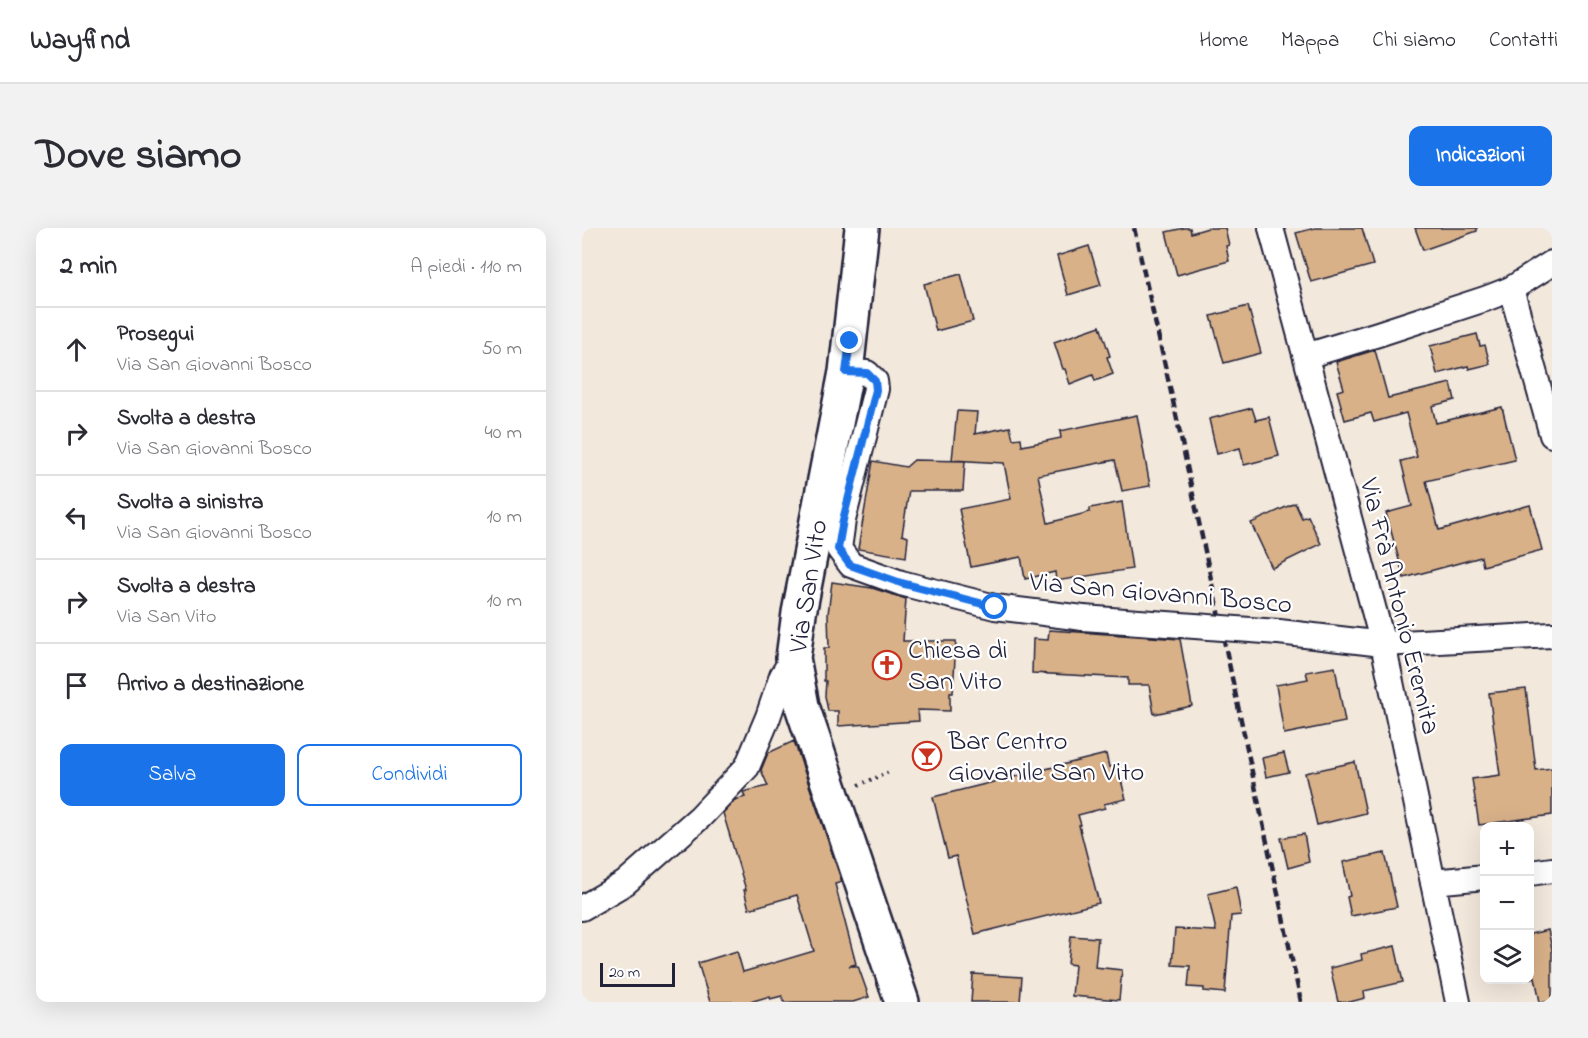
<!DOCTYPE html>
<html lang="it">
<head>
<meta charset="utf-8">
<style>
  :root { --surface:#fff; --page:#f2f2f3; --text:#2b2b33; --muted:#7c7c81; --line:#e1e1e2; --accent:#1a73e8 }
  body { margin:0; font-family:"Indie Flower",sans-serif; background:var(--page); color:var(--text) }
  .controls { position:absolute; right:18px; bottom:18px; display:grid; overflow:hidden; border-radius:12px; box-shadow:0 6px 24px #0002 }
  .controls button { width:54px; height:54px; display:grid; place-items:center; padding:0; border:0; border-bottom:2px solid var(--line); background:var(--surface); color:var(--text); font:30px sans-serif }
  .scale { position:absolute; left:18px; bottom:15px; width:75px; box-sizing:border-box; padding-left:6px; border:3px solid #22223b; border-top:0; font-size:16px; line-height:21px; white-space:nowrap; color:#22223b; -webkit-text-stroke:4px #fff; paint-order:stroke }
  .stop { position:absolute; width:18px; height:18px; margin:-14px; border:4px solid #1a73e8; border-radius:50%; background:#fff }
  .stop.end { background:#1a73e8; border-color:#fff; box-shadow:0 2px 6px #0008 }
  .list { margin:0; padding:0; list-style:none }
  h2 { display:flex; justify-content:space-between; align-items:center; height:78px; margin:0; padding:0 24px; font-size:26px }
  h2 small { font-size:20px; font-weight:400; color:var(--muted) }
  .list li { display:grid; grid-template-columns:39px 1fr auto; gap:18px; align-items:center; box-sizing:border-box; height:84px; padding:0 24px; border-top:2px solid var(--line) }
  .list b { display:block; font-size:22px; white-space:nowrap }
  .list p { margin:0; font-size:20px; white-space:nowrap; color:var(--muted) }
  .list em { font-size:20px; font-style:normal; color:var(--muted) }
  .actions { display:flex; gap:12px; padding:18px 24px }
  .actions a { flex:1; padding:14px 0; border:2px solid var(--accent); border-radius:12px; text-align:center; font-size:21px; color:var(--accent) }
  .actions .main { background:var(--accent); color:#fff }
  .icon { flex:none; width:33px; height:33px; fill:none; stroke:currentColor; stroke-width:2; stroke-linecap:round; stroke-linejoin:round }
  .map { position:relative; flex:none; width:970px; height:774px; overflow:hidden; border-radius:12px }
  header { display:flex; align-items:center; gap:36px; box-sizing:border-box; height:84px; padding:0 30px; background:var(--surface); border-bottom:2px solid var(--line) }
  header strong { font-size:28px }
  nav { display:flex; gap:33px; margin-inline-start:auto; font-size:21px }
  .intro { display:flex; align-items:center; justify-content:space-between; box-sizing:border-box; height:144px; padding:0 36px }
  h1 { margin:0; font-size:42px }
  .button { padding:15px 27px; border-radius:12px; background:var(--accent); color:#fff; font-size:21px; font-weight:700 }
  main { display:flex; gap:36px; padding:0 36px }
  aside { flex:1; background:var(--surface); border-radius:12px; box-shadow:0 6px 24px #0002 }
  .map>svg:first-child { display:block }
  .building { fill:#d8b189; stroke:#22223b; stroke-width:1.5 }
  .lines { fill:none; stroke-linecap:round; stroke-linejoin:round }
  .minor-casing { stroke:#22223b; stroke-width:28 }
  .secondary-casing { stroke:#22223b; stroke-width:38 }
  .path { stroke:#22223b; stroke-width:4; stroke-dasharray:1.5 4.5; stroke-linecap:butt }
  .minor { stroke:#fff; stroke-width:24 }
  .secondary { stroke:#fff; stroke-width:33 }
  .rail { stroke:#22223b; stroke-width:4.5; stroke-dasharray:9 4.5; stroke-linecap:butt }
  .minor-bridge-casing { stroke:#22223b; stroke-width:28; stroke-linecap:butt }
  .minor-bridge { stroke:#fff; stroke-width:24 }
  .route { stroke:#1a73e8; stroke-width:8 }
  .labels { text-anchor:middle; stroke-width:4.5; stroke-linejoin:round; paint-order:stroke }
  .street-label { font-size:27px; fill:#22223b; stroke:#fff }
  .poi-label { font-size:27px; fill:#22223b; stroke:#fff; text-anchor:start }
</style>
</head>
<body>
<header>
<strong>Wayfind</strong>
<nav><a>Home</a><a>Mappa</a><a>Chi siamo</a><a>Contatti</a></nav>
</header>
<div class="intro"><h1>Dove siamo</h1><a class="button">Indicazioni</a></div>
<main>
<aside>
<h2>2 min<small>A piedi · 110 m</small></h2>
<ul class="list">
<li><svg class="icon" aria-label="ahead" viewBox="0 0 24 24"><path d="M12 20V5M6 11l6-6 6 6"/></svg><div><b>Prosegui</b><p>Via San Giovanni Bosco</p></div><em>50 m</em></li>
<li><svg class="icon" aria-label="right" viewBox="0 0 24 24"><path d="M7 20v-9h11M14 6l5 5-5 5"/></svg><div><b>Svolta a destra</b><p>Via San Giovanni Bosco</p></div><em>40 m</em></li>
<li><svg class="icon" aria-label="left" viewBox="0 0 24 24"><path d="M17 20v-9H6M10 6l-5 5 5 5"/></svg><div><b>Svolta a sinistra</b><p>Via San Giovanni Bosco</p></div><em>10 m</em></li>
<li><svg class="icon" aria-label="right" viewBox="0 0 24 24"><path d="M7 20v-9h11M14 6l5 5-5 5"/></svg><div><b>Svolta a destra</b><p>Via San Vito</p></div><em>10 m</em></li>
<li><svg class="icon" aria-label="arrive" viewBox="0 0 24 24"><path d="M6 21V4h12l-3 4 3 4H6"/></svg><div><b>Arrivo a destinazione</b></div></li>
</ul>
<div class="actions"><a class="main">Salva</a><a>Condividi</a></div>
</aside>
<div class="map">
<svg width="970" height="774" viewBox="0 0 970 774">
  <rect width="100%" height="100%" fill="#f3e8dc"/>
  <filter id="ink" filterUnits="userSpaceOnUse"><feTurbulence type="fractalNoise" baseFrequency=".0167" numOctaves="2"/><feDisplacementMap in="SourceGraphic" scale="12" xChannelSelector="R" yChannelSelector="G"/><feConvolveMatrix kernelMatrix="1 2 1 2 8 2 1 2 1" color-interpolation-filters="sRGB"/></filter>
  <g filter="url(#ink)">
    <g class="building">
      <polygon points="602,0 608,0 609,5 626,0 643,0 647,17 644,18 647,33 595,47 584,4"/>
      <polygon points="733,0 780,0 791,37 729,54 714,5"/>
      <polygon points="833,0 895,0 895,3 841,22"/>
      <polygon points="507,18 519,57 486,67 475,28"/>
      <polygon points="379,46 391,93 354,103 342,56"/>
      <polygon points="666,78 679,125 642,135 629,88"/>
      <polygon points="518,98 528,128 525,129 531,146 513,153 511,147 488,156 483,141 481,141 472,114"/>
      <polygon points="895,106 898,118 903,117 908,136 887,141 886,138 855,146 848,118"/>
      <polygon points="793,122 806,170 869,155 873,172 850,178 854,195 920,179 933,232 844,253 857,302 948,277 960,322 901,338 899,329 822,350 804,285 830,278 819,233 835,229 824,185 792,194 789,185 763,192 755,163 762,161 754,134"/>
      <polygon points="670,180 674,192 687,189 697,228 662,237 658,220 635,226 627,191"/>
      <polygon points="375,183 395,184 393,206 428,199 431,211 439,210 440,218 479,210 478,203 555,187 568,258 540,263 533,232 456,247 466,295 508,284 508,280 540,274 550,341 474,353 473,344 443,351 439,329 389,339 377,281 429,271 422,235 370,232"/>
      <polygon points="332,232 383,233 381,263 327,263 320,307 326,309 324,329 276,321 291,233 324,239"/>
      <polygon points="713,275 720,290 726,288 739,316 690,340 669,295"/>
      <polygon points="250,354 290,360 324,371 321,413 374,413 371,465 368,465 368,483 336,482 337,493 256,498 256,483 246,483 243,468 244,453 242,453 242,420 247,420 246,386"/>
      <polygon points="467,402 598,411 610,478 572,486 567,457 546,457 546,450 450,445 451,411 466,412"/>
      <polygon points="753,439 763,494 702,506 694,457 726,451 724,444"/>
      <polygon points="944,461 954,542 970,540 970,587 897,597 890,551 918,547 907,465"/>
      <polygon points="212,513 260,654 253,656 274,736 267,738 276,738 287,769 271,774 202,774 200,768 188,771 188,768 168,774 128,774 116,735 155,723 161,744 232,723 215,667 167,681 162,662 164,662 141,585 153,572 163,569 161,564 186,558 179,542 186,525"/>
      <polygon points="702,525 707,544 684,549 680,530"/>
      <polygon points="524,526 527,539 535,537 544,571 522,576 523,580 496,587 499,597 497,597 517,675 393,706 374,628 366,630 351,569"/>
      <polygon points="773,534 784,585 735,597 723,545"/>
      <polygon points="722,606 727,634 706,640 699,610"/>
      <polygon points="803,625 815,679 769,688 765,669 768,668 761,634"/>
      <polygon points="654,659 659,687 649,688 643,765 622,763 622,760 606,759 608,738 590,737 593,701 634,703 626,666"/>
      <polygon points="966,702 970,721 970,774 958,774 953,749 948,750 948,706"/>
      <polygon points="489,708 516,710 513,739 540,742 537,772 490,768 493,737 486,736"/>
      <polygon points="813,718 821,754 782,763 783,770 768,774 756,774 748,740 780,732 779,726"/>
      <polygon points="391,746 440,749 438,774 389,774"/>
    </g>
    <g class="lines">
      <g class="minor-casing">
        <g id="minor">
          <polyline points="689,0 801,416 876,774"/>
          <polyline points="929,61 970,207"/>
          <polyline points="724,128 796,106 903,71 929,61 970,35"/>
          <polyline points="264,144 285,145 293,153 294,161 261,292 257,321 269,337 319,355 413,379 501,390"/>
          <polyline points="697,404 801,416 970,407"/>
          <polyline points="948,645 970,642"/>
          <polyline points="851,654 903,649"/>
          <polyline points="0,680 43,655 118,589 165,539 186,489 200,448 211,430"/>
        </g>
      </g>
      <g class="secondary-casing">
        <polyline id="secondary" points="280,0 264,144 217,385 211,430 220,478 320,774"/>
      </g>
      <polyline class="path" points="277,557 307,544"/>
      <use href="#minor" class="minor"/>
      <use href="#secondary" class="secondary"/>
      <polyline class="rail" points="552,0 593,182 719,774"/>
      <g class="minor-bridge-casing">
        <polyline id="minor-bridge" points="501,390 697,404"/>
      </g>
      <use href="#minor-bridge" class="minor-bridge"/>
    </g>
  </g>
  <g class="lines" filter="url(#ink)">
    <polyline class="route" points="268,113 264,144 285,145 293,153 294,162 261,292 256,321 268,337 319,355 413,379"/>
  </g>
  <defs>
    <g id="church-ring" transform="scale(1.5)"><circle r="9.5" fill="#fff" stroke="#c8321e" stroke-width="1.5"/><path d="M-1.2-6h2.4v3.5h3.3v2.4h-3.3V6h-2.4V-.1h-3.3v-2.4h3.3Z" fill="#c8321e"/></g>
    <g id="bar-ring" transform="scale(1.5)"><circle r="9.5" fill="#fff" stroke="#c8321e" stroke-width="1.5"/><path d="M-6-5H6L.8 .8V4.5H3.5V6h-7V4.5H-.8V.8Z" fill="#c8321e"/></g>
  </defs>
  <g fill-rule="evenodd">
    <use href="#church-ring" x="305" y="437"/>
    <use href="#bar-ring" x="345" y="528"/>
  </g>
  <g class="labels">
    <g class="street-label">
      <text transform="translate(225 358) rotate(-81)" y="9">Via San Vito</text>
      <text transform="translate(579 364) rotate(5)" y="9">Via San Giovanni Bosco</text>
      <text transform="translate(819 378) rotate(76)" y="9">Via Frà Antonio Eremita</text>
    </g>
    <g class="poi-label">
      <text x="326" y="430">Chiesa di<tspan x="326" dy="31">San Vito</tspan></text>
      <text x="366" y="521">Bar Centro<tspan x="366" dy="31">Giovanile San Vito</tspan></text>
    </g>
  </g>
</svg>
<div class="controls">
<button>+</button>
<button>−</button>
<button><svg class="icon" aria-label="layers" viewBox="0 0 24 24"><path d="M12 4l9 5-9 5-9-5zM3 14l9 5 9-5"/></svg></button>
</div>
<div class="scale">20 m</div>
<div class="stop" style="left:413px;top:379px"></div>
<div class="stop end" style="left:268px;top:113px"></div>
</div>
</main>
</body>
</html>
